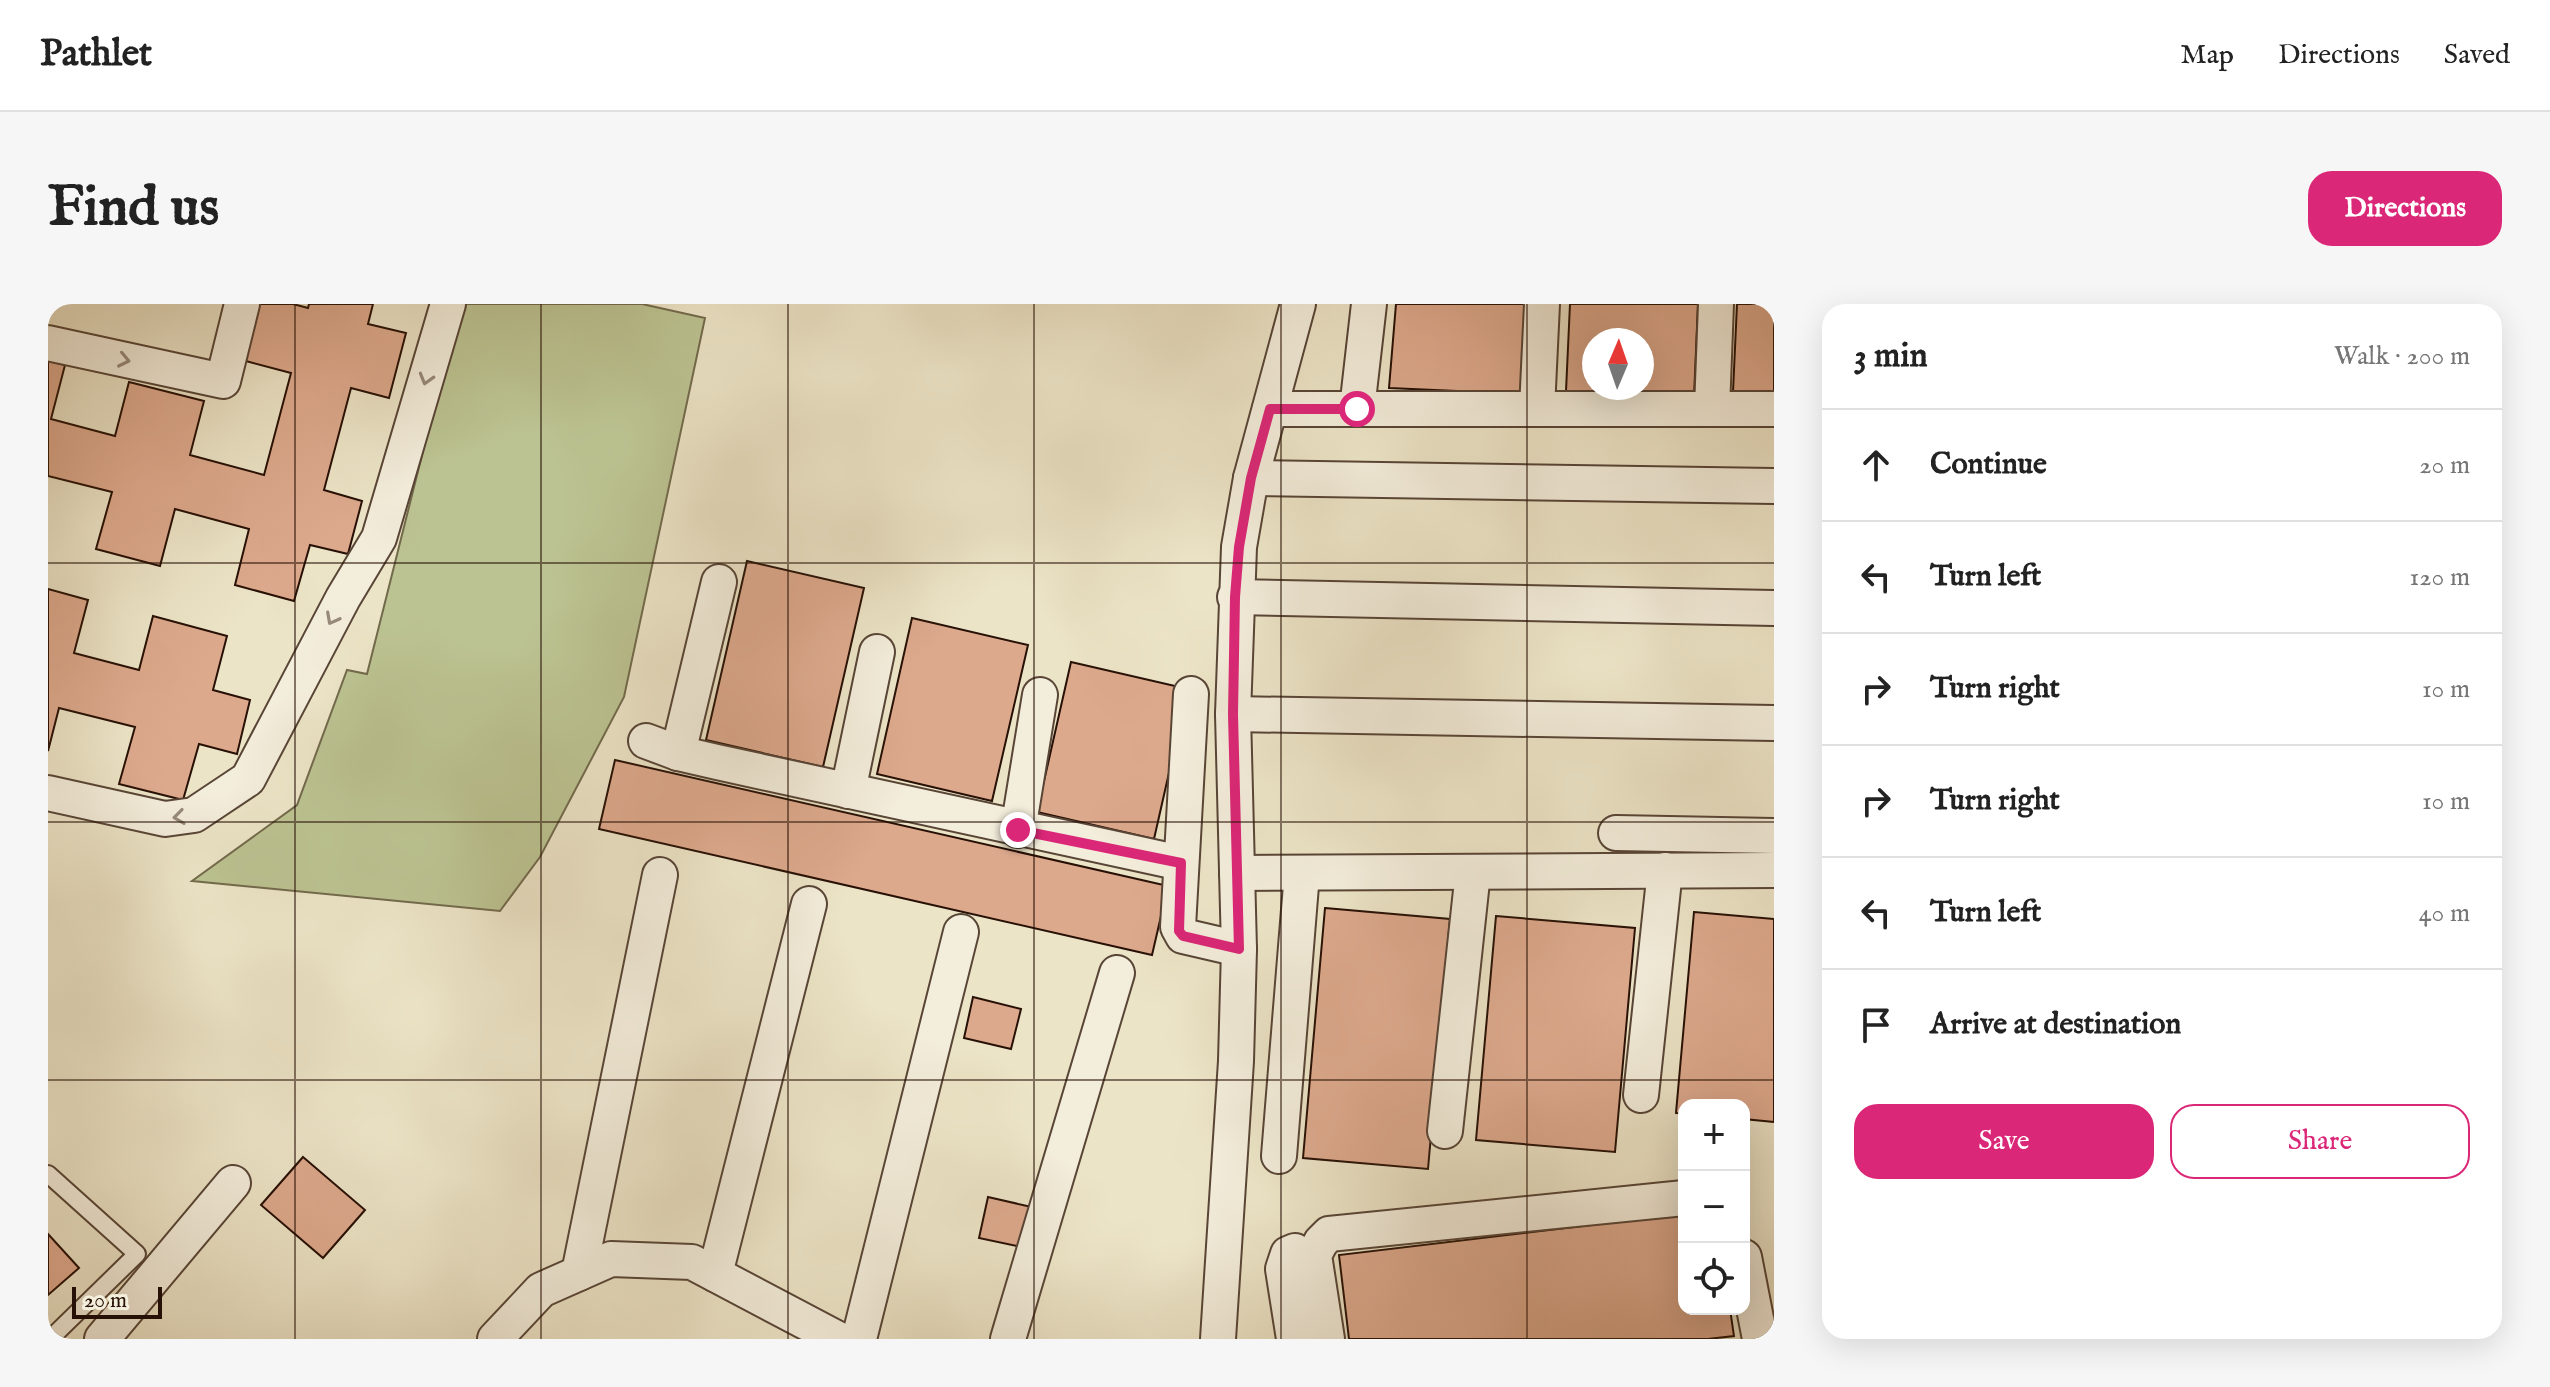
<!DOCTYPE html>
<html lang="en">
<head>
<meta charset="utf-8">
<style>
  :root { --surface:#fff; --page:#f6f6f6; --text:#222; --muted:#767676; --line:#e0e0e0; --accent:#db2777 }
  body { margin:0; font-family:"IM FELL English",serif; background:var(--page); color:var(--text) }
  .controls { position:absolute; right:24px; bottom:24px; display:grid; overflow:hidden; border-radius:16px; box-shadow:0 8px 32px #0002 }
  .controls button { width:72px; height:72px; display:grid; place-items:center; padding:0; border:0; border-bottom:2px solid var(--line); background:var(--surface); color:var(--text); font:40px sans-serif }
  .compass { position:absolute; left:1534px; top:24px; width:72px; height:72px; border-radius:50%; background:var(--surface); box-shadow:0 8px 32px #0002; rotate:2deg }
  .scale { position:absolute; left:24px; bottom:20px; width:90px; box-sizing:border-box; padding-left:8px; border:4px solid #271005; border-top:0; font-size:22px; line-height:28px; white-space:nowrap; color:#271005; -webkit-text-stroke:6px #f3eddb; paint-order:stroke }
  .stop { position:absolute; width:24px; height:24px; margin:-18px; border:6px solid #db2777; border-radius:50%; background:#fff }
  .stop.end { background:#db2777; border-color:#fff; box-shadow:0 2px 8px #0008 }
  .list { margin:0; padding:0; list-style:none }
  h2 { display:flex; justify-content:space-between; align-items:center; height:104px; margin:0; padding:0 32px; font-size:34px }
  h2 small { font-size:26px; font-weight:400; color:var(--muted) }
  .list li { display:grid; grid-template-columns:52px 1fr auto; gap:24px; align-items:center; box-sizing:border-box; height:112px; padding:0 32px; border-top:2px solid var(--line) }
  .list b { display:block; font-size:30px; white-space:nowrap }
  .list em { font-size:26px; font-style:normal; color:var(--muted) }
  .actions { display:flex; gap:16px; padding:24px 32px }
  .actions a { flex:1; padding:18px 0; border:2px solid var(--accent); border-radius:24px; text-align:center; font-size:28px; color:var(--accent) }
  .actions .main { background:var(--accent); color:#fff }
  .icon { flex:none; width:44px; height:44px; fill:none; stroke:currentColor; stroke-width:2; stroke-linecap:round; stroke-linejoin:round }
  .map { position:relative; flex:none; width:1726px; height:1035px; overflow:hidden; border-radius:24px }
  header { display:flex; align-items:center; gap:48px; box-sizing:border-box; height:112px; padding:0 40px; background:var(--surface); border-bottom:2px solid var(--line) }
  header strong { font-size:38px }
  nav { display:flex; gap:44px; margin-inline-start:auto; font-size:28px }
  .intro { display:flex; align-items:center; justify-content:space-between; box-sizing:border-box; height:192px; padding:0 48px }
  h1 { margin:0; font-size:56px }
  .button { padding:20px 36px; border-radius:24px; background:var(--accent); color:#fff; font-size:28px; font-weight:700 }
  main { display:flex; gap:48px; padding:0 48px }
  aside { flex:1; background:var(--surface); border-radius:24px; box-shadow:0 8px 32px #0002 }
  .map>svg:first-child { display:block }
  .green { fill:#bcc392; stroke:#726a4c; stroke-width:2 }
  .building { fill:#dda98d; stroke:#271005; stroke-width:2; fill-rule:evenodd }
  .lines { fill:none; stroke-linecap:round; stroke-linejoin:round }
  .service-casing { stroke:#584536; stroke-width:20 }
  .minor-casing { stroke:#584536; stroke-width:38 }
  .service { stroke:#f3eddb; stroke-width:16 }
  .minor { stroke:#f3eddb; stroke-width:34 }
  .oneway { stroke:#978a7b }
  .route { stroke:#db2777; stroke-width:10 }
  .grid { fill:none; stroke:#271005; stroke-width:2; stroke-opacity:0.55 }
</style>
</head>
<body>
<header>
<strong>Pathlet</strong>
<nav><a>Map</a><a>Directions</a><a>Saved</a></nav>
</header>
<div class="intro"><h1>Find us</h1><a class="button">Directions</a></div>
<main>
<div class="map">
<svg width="1726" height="1035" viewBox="0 0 1726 1035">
  <rect width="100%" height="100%" fill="#ece4c7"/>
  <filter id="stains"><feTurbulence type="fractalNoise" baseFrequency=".0025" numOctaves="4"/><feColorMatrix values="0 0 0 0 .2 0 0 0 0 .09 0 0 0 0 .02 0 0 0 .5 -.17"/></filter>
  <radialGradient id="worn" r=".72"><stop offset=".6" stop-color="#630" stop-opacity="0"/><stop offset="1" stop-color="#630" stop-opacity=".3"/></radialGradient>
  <polygon class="green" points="412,0 594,0 657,14 576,393 492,553 452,607 144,577 249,501 299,366 319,370"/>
  <g class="building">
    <polygon points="209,0 245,0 260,4 261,0 325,0 320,20 358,29 341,94 303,84 276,186 314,197 300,250 262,241 246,297 187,281 201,225 127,205 112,262 48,245 64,188 0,172 0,57 17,61 3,115 67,132 81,78 156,97 142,151 216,171 243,69 194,56"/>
    <polygon points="1348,0 1482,0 1478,90 1341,84"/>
    <path d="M1522,0H1650L1646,93L1518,87ZM1546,36H1594V84H1546Z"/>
    <polygon points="1689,0 1726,0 1726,90 1685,88"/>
    <polygon points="699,257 816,284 775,463 658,436"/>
    <polygon points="0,285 40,296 26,349 91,366 105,312 179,332 165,386 202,396 189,450 151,440 135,496 71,480 87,423 11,404 0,447"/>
    <polygon points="864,314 980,341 944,497 829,470"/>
    <polygon points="1023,358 1140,385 1106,535 989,508"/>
    <polygon points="567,456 1120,582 1104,651 551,525"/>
    <polygon points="1277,604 1402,615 1380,865 1255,854"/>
    <polygon points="1646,608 1726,615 1726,818 1696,815 1696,801 1636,801 1636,810 1628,809"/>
    <polygon points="1448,612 1587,624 1567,848 1428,836"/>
    <polygon points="925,693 973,705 963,745 916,734"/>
    <polygon points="255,853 317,906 275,954 213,901"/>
    <polygon points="940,893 988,904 978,944 931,934"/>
    <polygon points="1636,910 1636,1005 1682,1005 1686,1032 1660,1035 1301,1035 1291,951"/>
    <polygon points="0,930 31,964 0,991"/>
  </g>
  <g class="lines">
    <g class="service-casing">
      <polyline id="service" points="0,870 89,950 2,1035"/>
    </g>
    <g class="minor-casing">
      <g id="minor">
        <polyline points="0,39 175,77 194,0"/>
        <polyline points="1222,105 1726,105"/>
        <polyline points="1309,105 1321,0"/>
        <polyline points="1489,105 1494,0"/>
        <polyline points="1664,105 1668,0"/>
        <polyline points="1203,174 1726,182"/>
        <polyline points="1187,293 1726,304"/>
        <polyline points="1143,390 1130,623 1135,632 1191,645"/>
        <polyline points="1185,410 1726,419"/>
        <polyline points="598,437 630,449 669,458 1133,559"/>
        <polyline points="630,449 671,278"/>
        <polyline points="800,487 829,348"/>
        <polyline points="0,489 117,515 146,511 200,475 295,294 331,234 400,0"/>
        <polyline points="970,526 992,391"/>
        <polyline points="1568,529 1726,532"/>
        <polyline points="1189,569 1726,566"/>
        <polyline points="1593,791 1617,566"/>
        <polyline points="1397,827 1425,568"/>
        <polyline points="1231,852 1254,569"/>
        <polyline points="1696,953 1712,1035"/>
        <polyline points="531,969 612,571"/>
        <polyline points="667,970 761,600"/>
        <polyline points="54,1035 185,879"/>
        <polyline points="447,1035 493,986 563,955 644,958 790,1035"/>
        <polyline points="811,1035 913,628"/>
        <polyline points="960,1035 1069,669"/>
        <polyline points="1170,1035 1188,757 1191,645 1185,410 1191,243 1203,174 1250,0"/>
        <polyline points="1246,1035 1235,965 1240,950 1247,947"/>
        <polyline points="1279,1035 1266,951 1273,938 1281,930 1636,894"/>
      </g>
    </g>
    <use href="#service" class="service"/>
    <use href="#minor" class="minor"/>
  </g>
  <defs><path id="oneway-chevron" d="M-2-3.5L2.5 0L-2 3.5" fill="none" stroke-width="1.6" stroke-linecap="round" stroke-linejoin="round" transform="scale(2)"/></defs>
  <g class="oneway">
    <use href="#oneway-chevron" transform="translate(76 56) rotate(12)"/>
    <use href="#oneway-chevron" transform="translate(378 75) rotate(106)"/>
    <use href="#oneway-chevron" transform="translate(284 315) rotate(118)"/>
    <use href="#oneway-chevron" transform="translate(131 513) rotate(172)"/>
  </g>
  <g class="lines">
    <polyline class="route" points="970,526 1133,559 1131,627 1135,632 1191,645 1185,410 1187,293 1191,243 1203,174 1222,105 1309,105"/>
  </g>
  <path class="grid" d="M247,0V1035M493,0V1035M740,0V1035M986,0V1035M1233,0V1035M1479,0V1035M0,259H1726M0,518H1726M0,776H1726"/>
  <rect width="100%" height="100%" filter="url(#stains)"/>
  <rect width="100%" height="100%" fill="url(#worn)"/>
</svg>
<div class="controls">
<button>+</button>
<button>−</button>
<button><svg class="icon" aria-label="locate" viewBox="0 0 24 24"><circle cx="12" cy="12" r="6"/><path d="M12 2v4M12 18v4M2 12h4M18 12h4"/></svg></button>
</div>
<svg class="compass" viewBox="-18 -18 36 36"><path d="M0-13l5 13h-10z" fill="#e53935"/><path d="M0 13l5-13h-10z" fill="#767676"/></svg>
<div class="scale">20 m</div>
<div class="stop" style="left:1309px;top:105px"></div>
<div class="stop end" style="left:970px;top:526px"></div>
</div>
<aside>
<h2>3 min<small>Walk · 200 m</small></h2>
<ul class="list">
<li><svg class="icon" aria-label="ahead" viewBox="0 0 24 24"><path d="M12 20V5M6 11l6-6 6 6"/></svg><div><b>Continue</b></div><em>20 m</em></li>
<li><svg class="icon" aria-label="left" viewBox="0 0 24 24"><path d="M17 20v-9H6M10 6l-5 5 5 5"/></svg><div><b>Turn left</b></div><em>120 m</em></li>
<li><svg class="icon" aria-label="right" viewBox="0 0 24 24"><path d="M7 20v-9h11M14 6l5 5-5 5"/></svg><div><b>Turn right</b></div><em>10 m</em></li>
<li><svg class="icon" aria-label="right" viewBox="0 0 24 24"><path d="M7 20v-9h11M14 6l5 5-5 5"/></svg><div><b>Turn right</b></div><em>10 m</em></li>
<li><svg class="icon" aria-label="left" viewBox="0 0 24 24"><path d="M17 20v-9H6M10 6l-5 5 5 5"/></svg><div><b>Turn left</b></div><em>40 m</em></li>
<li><svg class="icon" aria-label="arrive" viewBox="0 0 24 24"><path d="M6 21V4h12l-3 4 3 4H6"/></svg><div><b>Arrive at destination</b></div></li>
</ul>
<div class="actions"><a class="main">Save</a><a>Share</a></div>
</aside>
</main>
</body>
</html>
